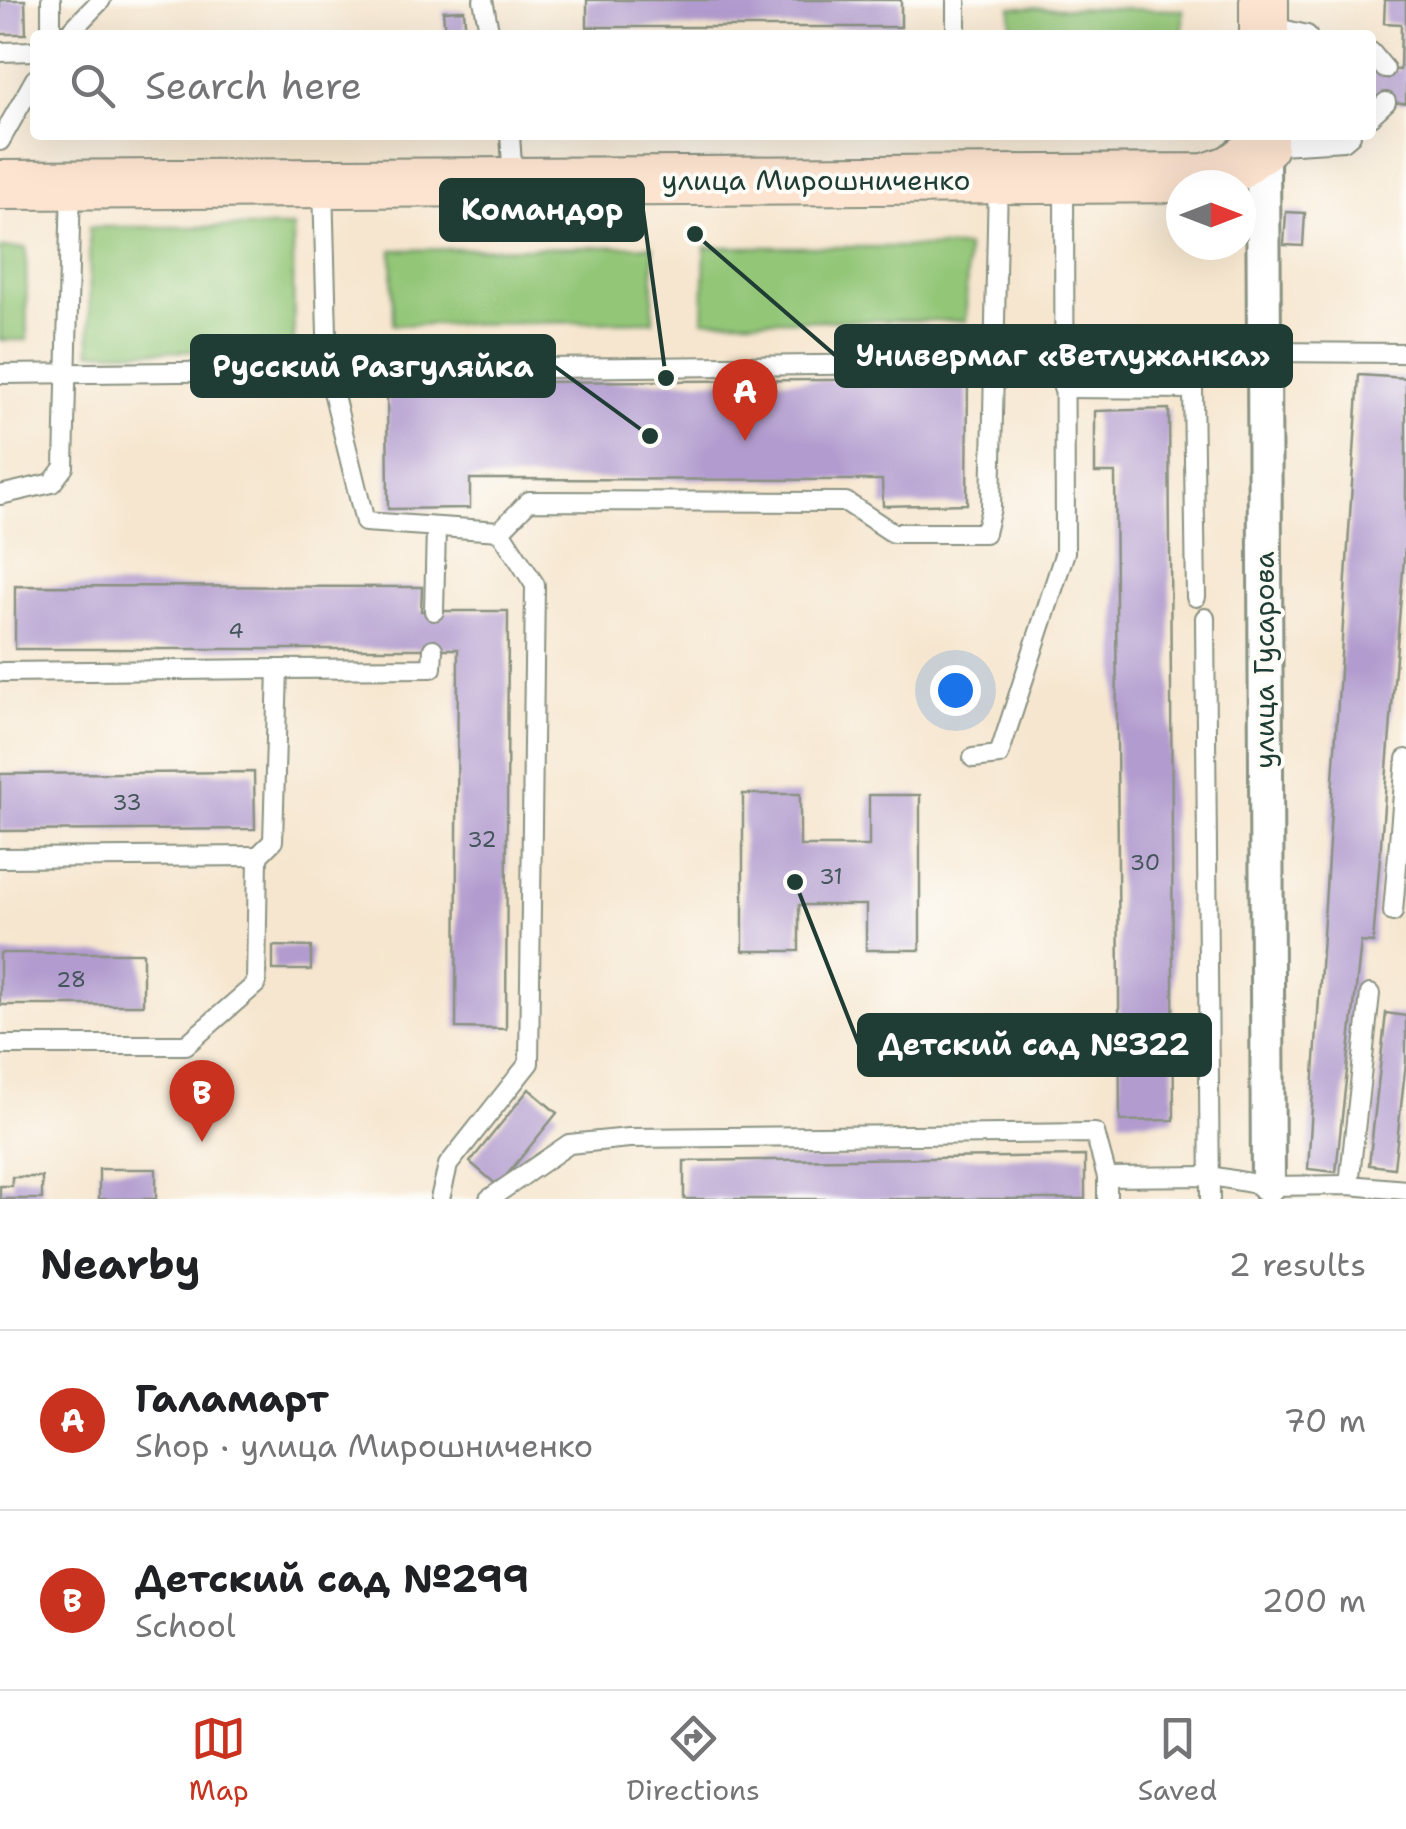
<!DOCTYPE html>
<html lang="en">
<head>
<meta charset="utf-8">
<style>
  :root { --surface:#fff; --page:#f6f6f6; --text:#202124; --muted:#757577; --line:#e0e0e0; --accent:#c8321e }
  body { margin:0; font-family:"Shantell Sans",sans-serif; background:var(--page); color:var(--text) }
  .compass { position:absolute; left:1166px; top:170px; width:90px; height:90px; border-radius:50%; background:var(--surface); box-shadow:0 10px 40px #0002; rotate:90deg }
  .you { position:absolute; left:955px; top:690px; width:35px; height:35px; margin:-25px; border:8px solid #fff; border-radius:50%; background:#1a73e8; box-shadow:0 0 0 15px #1a73e833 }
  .badge { display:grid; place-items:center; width:65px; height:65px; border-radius:50%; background:var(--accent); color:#fff; font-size:32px; font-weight:700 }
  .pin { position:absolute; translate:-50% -82px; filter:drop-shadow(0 2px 5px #0008) }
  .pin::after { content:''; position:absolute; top:52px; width:35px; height:30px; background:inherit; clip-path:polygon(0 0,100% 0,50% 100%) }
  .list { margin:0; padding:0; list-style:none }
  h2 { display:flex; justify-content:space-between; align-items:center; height:130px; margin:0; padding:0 40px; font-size:42px }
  h2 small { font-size:32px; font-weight:400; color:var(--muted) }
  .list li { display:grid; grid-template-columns:65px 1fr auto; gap:30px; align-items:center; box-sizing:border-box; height:180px; padding:0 40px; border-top:2px solid var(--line) }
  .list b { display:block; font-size:38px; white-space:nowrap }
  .list p { margin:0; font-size:32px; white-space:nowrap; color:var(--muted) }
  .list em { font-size:32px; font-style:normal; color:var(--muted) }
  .icon { flex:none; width:55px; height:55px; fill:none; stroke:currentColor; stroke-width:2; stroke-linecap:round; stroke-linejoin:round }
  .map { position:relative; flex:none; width:1406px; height:1199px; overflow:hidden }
  .search { position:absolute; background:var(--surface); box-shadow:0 10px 40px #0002; left:30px; right:30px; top:30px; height:110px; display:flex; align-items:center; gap:25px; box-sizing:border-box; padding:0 35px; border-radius:10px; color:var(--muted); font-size:38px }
  .sheet { height:490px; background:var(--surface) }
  nav { display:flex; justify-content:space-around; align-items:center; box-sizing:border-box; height:140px; border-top:2px solid var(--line); background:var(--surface); font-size:28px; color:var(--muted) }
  nav a { display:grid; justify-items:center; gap:5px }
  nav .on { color:var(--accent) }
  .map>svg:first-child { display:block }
  .green { fill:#93c677; stroke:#598256; stroke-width:2.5 }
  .building { fill:#b29ccf }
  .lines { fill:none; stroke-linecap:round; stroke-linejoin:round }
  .lane-casing { stroke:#8a9282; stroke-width:22 }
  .street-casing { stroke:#8a9282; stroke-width:38 }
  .secondary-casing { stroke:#8a9282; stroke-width:52 }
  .lane { stroke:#fff; stroke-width:18 }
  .street { stroke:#fff; stroke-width:32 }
  .secondary { stroke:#fde4d0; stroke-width:48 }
  .labels { text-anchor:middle; stroke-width:8; stroke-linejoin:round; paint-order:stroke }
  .number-label { font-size:22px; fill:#44555b }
  .street-label { font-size:28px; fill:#1f3d34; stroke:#fdfcf7 }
  .leader { fill:none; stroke:#1f3d34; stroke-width:4 }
  .callout-dot { fill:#1f3d34; stroke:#fdfcf7; stroke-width:4 }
  .callout { fill:#1f3d34; stroke:#1f3d34; stroke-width:4 }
  .callout-label { font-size:30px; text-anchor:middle; font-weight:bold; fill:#fff }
</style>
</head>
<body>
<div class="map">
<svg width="1406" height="1199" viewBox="0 0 1406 1199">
  <rect width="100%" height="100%" fill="#fdfcf7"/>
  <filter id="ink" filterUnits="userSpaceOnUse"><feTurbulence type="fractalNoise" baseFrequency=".01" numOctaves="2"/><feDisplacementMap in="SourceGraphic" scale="20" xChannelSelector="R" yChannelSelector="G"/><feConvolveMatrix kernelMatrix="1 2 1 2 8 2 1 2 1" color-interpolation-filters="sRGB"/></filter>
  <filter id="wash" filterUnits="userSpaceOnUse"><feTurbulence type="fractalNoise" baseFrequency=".0048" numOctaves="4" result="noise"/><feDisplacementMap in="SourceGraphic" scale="40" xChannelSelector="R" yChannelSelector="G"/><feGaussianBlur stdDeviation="2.25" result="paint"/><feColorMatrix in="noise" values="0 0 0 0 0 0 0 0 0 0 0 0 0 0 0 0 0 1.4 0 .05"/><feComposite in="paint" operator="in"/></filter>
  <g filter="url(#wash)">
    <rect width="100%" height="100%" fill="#f6e6cf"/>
    <g class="green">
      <polygon points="1011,7 1183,10 1183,35 1011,35"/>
      <polygon points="89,227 293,227 294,351 90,352"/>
      <polygon points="653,246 653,321 393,325 392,250"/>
      <polygon points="705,247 967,247 966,321 703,320"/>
      <polygon points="0,248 26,248 27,340 0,340"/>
    </g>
    <g id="blocks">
      <g class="building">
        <polygon points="0,0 25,0 26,34 0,34"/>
        <rect x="587" y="0" width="314" height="27"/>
        <polygon points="1385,0 1406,0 1406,103 1371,102 1371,69 1400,70 1401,24 1384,23"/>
        <polygon points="464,10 466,35 445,35 443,11"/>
        <polygon points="1286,212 1305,213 1303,246 1284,245"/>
        <polygon points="1359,375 1406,378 1406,533 1373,943 1361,942 1336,1172 1308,1169"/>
        <polygon points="968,379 967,504 883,506 882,480 470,479 470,508 388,509 387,383"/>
        <polygon points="1169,409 1174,1120 1120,1121 1115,473 1095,473 1095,411"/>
        <polygon points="15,586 422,587 421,611 508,611 506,1029 456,1028 458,649 15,649"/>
        <polygon points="254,772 255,829 0,831 0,774"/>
        <polygon points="743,794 800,794 800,846 869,846 869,795 920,795 920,950 866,950 866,905 799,905 799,951 743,951"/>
        <polygon points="273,946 311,947 311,970 273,970"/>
        <rect x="0" y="953" width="143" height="52"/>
        <polygon points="1386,1013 1406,1016 1406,1062 1394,1168 1369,1165"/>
        <polygon points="529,1089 557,1113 498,1186 470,1162"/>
        <polygon points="1085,1156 1085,1199 684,1199 684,1161"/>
        <rect x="99" y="1169" width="57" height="30"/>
        <polygon points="12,1177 42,1177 42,1199 0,1199 0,1186 12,1186"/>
      </g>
    </g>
  </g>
  <g filter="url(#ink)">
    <use href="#blocks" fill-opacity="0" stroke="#8a9282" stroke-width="2.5"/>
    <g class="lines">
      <g class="lane-casing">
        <g id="lane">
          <polyline points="51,0 51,35"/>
          <polyline points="483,0 490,35"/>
          <polyline points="1269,26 1307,35"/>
          <polyline points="67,35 101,0"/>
          <polyline points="956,35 956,0"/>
          <polyline points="0,52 35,51"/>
          <polyline points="1371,52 1385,69"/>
          <polyline points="1371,116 1386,102"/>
          <polyline points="510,135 513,180"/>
          <polyline points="0,141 35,79"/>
          <polyline points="1264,146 1344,141 1351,135"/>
          <polyline points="323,185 328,371 365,522 500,531 535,585 529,1063 448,1165 440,1199"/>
          <polyline points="1262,352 1406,353"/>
          <polyline points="0,374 994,363"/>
          <polyline points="1063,388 1193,389 1196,597"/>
          <polyline points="0,495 52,483 64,467 71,184"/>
          <polyline points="500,531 529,501 846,502 893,533 985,533 991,508 998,181"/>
          <polyline points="434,611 436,528"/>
          <polyline points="1205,618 1210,1199"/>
          <polyline points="3,672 278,669"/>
          <polyline points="973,758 999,755 1065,552 1064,182"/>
          <polyline points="0,858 258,856"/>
          <polyline points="1393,912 1406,759"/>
          <polyline points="0,1045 186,1045 256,984 258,856 273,841 278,669 432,668 433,649"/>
          <polyline points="1349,1185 1370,994"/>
          <polyline points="489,1199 569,1144 629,1138 1095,1133 1107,1177"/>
          <polyline points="1107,1199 1107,1177 1211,1176 1268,1186 1349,1185 1406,1190"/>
        </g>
      </g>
      <g class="street-casing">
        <polyline id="street" points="1263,146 1268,1186"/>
      </g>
      <g class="secondary-casing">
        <g id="secondary">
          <polyline points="1264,35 1264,0"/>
          <polyline points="0,185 1206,178 1232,169 1263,146 1263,135"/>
        </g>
      </g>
      <use href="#lane" class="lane"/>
      <use href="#street" class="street"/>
      <use href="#secondary" class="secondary"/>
    </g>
  </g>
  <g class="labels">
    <g class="number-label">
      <text x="236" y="638">4</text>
      <text x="127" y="810">33</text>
      <text x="482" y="847">32</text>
      <text x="1145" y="870">30</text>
      <text x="831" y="884">31</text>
      <text x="71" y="987">28</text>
    </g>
    <g class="street-label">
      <text x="816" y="190">улица Мирошниченко</text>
      <text transform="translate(1264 660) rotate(-90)" y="10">улица Гусарова</text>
    </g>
  </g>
  <path class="leader" d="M666 378L643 210M695 234L836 356M650 436L554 366M795 882L859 1045"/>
  <g class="callout-dot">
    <circle cx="666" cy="378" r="10"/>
    <circle cx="695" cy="234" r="10"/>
    <circle cx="650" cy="436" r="10"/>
    <circle cx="795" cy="882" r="10"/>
  </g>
  <g class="callout">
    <rect x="441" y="180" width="202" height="60" rx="10"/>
    <rect x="836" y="326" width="455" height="60" rx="10"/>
    <rect x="192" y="336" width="362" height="60" rx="10"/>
    <rect x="859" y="1015" width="351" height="60" rx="10"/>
  </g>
  <g class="callout-label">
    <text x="542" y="220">Командор</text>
    <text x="1063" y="366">Универмаг «Ветлужанка»</text>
    <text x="373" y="377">Русский Разгуляйка</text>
    <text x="1034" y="1055">Детский сад №322</text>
  </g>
</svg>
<svg class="compass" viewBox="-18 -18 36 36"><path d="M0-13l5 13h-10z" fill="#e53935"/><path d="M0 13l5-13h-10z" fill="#757577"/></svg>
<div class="you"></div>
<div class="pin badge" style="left:745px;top:441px">A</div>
<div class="pin badge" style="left:202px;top:1142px">B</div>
<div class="search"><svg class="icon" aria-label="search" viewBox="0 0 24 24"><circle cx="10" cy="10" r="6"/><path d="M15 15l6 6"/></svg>Search here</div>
</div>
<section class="sheet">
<h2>Nearby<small>2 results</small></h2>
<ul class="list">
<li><span class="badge">A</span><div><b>Галамарт</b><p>Shop · улица Мирошниченко</p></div><em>70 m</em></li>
<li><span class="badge">B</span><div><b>Детский сад №299</b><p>School</p></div><em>200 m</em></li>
</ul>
</section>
<nav>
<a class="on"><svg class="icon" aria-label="map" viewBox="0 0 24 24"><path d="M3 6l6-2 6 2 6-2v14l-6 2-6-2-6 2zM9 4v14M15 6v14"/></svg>Map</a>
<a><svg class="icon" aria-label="directions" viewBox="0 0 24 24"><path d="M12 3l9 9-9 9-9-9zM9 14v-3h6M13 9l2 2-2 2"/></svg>Directions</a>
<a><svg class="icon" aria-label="saved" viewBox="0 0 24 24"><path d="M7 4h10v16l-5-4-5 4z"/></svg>Saved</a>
</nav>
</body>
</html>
